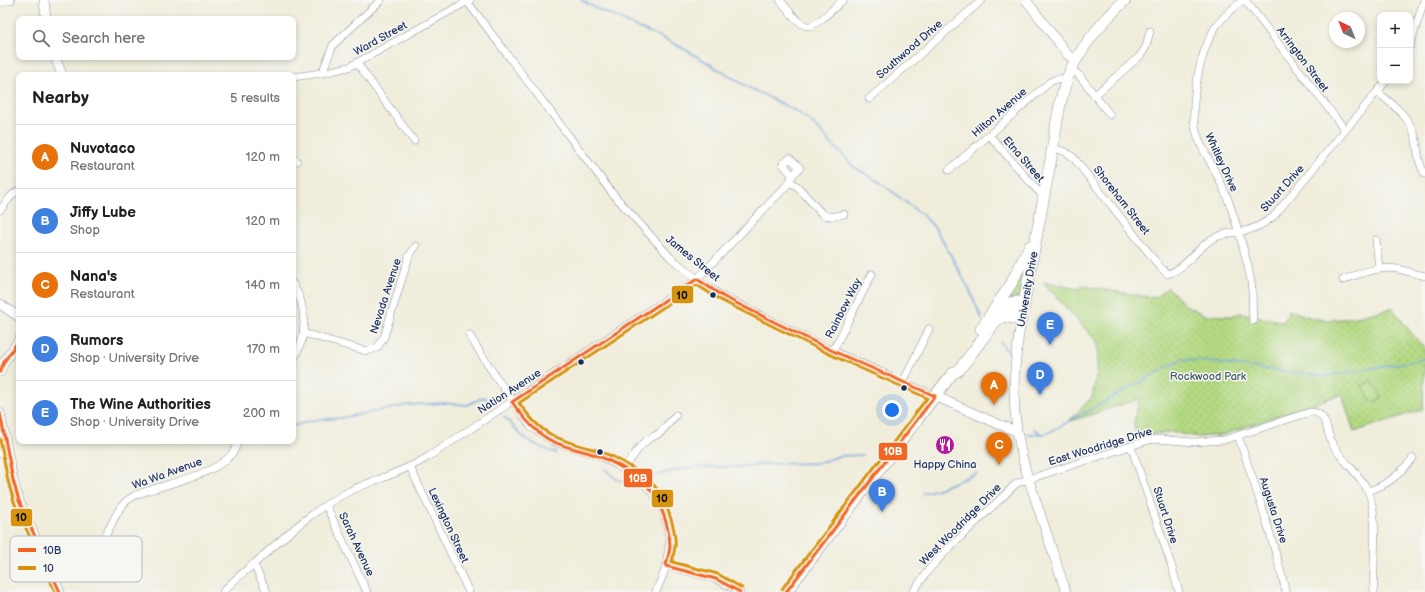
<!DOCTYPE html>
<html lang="en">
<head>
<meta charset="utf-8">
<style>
  :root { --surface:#fff; --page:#f2f2f2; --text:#202124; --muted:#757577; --line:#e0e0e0; --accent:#ea580c }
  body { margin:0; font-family:"Balsamiq Sans",sans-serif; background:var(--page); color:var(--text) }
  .controls { position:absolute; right:12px; top:12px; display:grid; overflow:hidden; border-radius:8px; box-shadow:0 2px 6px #0003 }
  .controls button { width:36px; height:36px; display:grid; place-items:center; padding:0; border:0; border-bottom:1px solid var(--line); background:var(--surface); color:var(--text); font:20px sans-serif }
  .compass { position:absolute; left:1329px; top:12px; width:36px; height:36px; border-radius:50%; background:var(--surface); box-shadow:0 2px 6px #0003; rotate:317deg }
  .you { position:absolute; left:892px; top:410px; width:14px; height:14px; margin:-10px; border:3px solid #fff; border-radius:50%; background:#1a73e8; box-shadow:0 0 0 6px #1a73e833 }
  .badge { display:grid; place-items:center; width:26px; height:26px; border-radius:50%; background:var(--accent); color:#fff; font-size:13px; font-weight:700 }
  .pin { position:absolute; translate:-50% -33px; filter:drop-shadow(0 1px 2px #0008) }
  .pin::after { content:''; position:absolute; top:21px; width:14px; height:12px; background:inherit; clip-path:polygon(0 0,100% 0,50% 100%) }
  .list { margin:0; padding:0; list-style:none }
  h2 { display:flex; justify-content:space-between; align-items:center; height:52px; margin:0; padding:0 16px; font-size:17px }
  h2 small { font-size:13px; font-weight:400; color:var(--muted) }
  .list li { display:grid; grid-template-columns:26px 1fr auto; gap:12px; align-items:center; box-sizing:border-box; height:64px; padding:0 16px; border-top:1px solid var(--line) }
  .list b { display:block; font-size:15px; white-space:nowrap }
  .list p { margin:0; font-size:13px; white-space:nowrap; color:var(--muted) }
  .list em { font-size:13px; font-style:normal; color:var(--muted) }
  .icon { flex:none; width:22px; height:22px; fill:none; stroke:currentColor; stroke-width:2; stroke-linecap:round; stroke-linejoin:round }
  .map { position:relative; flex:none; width:1425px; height:592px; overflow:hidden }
  .search { position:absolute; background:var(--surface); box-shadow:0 2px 6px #0003; left:16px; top:16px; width:280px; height:44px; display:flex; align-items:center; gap:10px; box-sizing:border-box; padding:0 14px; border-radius:8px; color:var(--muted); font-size:15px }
  .panel { position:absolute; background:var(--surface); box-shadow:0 2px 6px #0003; left:16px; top:72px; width:280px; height:372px; border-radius:8px }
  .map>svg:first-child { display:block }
  .grass { fill:url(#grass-tufts); stroke:#688470 }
  .park { fill:url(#park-dots); stroke:#688470 }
  .pitch { fill:#b4d982; stroke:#688470 }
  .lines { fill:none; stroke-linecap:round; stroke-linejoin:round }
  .stream { stroke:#73a5de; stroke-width:1.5 }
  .street-casing { stroke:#868e9c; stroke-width:8 }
  .secondary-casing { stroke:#868e9c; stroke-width:10 }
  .primary-casing { stroke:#868e9c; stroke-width:12 }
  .street { stroke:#fff; stroke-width:7 }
  .secondary { stroke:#fff; stroke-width:9 }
  .primary { stroke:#fff; stroke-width:11 }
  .bus-1-casing { stroke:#f6f6f2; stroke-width:6 }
  .bus-2-casing { stroke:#f6f6f2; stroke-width:6 }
  .bus-1 { stroke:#f26522; stroke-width:3 }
  .bus-2 { stroke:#d6940e; stroke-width:3 }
  .bus-dot { fill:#1b2f5e; stroke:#f6f6f2; stroke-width:1.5 }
  .labels { text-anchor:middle; stroke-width:3; stroke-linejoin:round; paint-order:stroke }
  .street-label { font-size:11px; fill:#1b2f5e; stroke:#f6f6f2 }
  .park-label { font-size:11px; fill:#415a67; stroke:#f6f6f2 }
  .poi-label { font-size:11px; fill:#1b2f5e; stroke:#f6f6f2 }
  .key { fill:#f6f6f2; stroke:#b4bac6; stroke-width:1 }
  .key-label { font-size:11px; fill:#1b2f5e }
  .line-badge { stroke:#f6f6f2; stroke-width:1.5 }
  .badge-label { font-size:11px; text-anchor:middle; font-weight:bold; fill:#fff }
  .pale-badge-label { font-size:11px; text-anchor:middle; font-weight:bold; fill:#111 }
</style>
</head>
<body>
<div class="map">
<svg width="1425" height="592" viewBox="0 0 1425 592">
  <defs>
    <pattern id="grass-tufts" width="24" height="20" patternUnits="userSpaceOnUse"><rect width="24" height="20" fill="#b4d982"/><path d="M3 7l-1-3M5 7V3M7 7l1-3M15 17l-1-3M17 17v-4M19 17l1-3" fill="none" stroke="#9abb73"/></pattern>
    <pattern id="park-dots" width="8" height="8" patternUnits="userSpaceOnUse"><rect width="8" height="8" fill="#b4d982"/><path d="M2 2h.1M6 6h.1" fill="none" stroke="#9abb73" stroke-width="1.8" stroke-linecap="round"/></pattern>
  </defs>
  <rect width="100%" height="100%" fill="#f6f6f2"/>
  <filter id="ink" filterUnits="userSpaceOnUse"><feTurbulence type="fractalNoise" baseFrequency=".025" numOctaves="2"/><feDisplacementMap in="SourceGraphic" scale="8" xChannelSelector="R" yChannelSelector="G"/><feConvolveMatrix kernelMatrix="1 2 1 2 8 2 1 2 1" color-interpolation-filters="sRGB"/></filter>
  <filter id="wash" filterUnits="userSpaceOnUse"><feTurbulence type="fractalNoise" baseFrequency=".012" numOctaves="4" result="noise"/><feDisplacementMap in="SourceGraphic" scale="16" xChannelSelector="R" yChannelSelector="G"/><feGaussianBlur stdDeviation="0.9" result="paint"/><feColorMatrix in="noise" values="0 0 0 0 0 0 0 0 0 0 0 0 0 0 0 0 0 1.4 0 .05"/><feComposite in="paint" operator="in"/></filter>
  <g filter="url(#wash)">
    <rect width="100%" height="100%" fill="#f0eddb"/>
    <polygon class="grass" points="1026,262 1020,297 1003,301"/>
    <path class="park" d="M1043,282L1078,289L1083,286L1155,298L1168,287L1185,305L1205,315L1230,316L1241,313L1284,322L1289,310C1300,314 1313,319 1325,320C1348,320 1370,314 1392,308L1421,345L1425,347L1423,409L1354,432L1342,394L1222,435L1199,437L1170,432L1141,436C1127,431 1138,409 1139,399L1068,422L1092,397L1097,373L1098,343Z"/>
    <polygon class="pitch" points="1371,380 1382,397 1373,403 1362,386"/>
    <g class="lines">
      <g class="stream">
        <polyline points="581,0 595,8 618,18 636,27 659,36 688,51 746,86 796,111 810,121 854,167 881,183 925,217 935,228 949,252 970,291 982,319"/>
        <polyline points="1000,342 1009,353"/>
        <path d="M504,417C511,423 516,430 522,436C532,444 544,449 556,453"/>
        <polyline points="293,426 312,420 341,418 408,405 444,403 467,405 484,397 486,398 486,400 490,404"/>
        <polyline points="1035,429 1041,434"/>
        <polyline points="1026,434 1042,434 1048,433 1182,359 1326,376 1425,359"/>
        <path d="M604,468C610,473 616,482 625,481"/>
        <polyline points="655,476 676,470 701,467 741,467 766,464 819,463 839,456 863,455"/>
        <polyline points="923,493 938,489 977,473"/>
      </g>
    </g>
  </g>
  <g filter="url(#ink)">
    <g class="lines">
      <g class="street-casing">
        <g id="street">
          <polyline points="466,0 612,193 671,258 706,286 724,297 833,351 935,396"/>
          <path d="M780,0C786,7 798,24 807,26C815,28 836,6 843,0"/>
          <path d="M1243,0C1233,8 1222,17 1215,28C1200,52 1188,107 1197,134C1200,145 1206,154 1211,164C1219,178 1226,193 1231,208C1239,232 1247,257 1251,282C1253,295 1252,308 1253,321"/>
          <polyline points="1245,0 1345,130"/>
          <polyline points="0,3 11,0"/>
          <polyline points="1410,46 1424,0"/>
          <polyline points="357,63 414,141"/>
          <polyline points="1071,70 1079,75 1110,115"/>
          <polyline points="322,73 333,45 381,0"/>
          <polyline points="293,77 322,73 349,67 470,0"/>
          <path d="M1377,92C1393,104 1412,119 1416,140C1418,152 1418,164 1425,174"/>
          <polyline points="1095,95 1140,56 1146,47 1150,31"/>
          <polyline points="869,99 982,0"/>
          <polyline points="989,135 1039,192 1044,195"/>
          <path d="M1053,148L1066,152L1073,157L1160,267L1168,274C1186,268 1196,249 1212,239C1222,233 1233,233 1244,231C1256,229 1265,223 1274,216L1386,81"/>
          <polyline points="293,159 297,161"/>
          <path d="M949,170L1050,82C1057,78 1060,78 1067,80"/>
          <path d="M790,183L794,184L798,187L822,214C830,218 835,216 844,214"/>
          <polyline points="790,183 792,175 800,168 790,158 783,164 792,175"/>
          <polyline points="0,210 12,195 19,190"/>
          <polyline points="1376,240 1379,269"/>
          <path d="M1343,280C1361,273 1378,266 1398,269C1407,271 1416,274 1425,276"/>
          <path d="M293,284C307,307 308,337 293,360"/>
          <polyline points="303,333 366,351 377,348 384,337 409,256 416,246"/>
          <polyline points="469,335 496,377 531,427 554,442 598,455 618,466 643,482 655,496 664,513 670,541 665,570 656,592"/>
          <polyline points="833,351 872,274"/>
          <polyline points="903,382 929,329"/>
          <path d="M1238,436C1256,487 1273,539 1286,592"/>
          <polyline points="1131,446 1171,564 1179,592"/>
          <polyline points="0,454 7,452"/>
          <polyline points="410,467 469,592"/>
          <polyline points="624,469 639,448 647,440 660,433 676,415"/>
          <path d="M1368,491C1388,485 1400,474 1413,458"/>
          <polyline points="326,505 367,592"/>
          <polyline points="252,565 256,569 267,592"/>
          <polyline points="666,566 716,579 740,592"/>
          <path d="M52,575C70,566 89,556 102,540C114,525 115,506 134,496C160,483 231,476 238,441"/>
          <path d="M223,592C232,581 244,572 255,563C284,537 314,509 350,491C376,479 404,472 428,457L697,279L787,185L790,183"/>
          <path d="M913,592L930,568L946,551L1017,483L1149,440L1158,439L1194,442L1224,440L1310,412C1327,411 1326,431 1332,443C1341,460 1358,472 1367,489C1380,514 1372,563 1374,592"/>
        </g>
      </g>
      <g class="secondary-casing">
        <g id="secondary">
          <polyline points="44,0 46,19"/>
          <polyline points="1026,0 1068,55 1076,61"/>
          <polyline points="55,57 62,75"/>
          <path d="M1024,303C1013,365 1008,410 1026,471L1066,592"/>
          <polyline points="0,304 19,317"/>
          <polyline points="0,372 4,362 19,340"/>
          <polyline points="935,396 998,424 1016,431"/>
          <polyline points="0,413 13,480 19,501 60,592"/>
        </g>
      </g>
      <g class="primary-casing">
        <g id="primary">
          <path d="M1024,303C1033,255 1042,206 1051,158C1056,129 1059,96 1071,69C1084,43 1104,20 1125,0"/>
          <path d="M996,311C1008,304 1010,300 1024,303"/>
          <polyline points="1004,316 1021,320"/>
          <polyline points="981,329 1011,284 1030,246"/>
          <polyline points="786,592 935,396 952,374 959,370 996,321 1008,312 1019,308 1024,303"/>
        </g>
      </g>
      <use href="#street" class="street"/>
      <use href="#secondary" class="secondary"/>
      <use href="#primary" class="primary"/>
      <g class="bus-1-casing">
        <g id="bus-1">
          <polyline points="0,372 4,362 19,340"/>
          <polyline points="0,413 13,480 19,501 60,592"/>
          <path d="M740,592L716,579L666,566C667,559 670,552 670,545C669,526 661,503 649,488C642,478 615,463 603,458C586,450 565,449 548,439C533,430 522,416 512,402L697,279L724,297L833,351L935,396L786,592"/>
        </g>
      </g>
      <g class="bus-2-casing">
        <g id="bus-2">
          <polyline points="0,439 8,481 14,502 55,592"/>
          <path d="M742,588L718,574L672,562C673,557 674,552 675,547C677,529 665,498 653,484C645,475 616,457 604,453C587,446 568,444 552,435C538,428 528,415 519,403L697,285L722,301L831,355L927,398L782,589"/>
        </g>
      </g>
      <use href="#bus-1" class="bus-1"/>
      <use href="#bus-2" class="bus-2"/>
    </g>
  </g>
  <defs>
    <g id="restaurant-disc" transform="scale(1)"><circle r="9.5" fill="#b5179e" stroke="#f6f6f2"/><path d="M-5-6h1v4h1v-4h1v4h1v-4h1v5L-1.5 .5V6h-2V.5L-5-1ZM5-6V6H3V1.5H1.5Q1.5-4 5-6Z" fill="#fff"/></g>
  </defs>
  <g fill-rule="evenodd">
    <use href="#restaurant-disc" x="945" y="445"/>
  </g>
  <g class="bus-dot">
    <circle cx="713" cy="295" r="3.5"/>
    <circle cx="581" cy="362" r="3.5"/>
    <circle cx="904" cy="388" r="3.5"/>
    <circle cx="600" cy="452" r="3.5"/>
  </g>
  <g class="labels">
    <g class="street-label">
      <text transform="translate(380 38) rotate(-29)" y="4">Ward Street</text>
      <text transform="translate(909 49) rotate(-41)" y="4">Southwood Drive</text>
      <text transform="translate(1303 59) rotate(53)" y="4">Arrington Street</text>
      <text transform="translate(999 112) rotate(-41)" y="4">Hilton Avenue</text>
      <text transform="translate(1024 159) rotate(49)" y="4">Etna Street</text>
      <text transform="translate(1222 162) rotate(65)" y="4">Whitley Drive</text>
      <text transform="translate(1282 188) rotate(-48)" y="4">Stuart Drive</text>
      <text transform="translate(1122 200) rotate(52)" y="4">Shoreham Street</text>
      <text transform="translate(693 258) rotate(39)" y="4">James Street</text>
      <text transform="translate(1027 289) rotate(-80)" y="4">University Drive</text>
      <text transform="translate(385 296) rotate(-72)" y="4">Nevada Avenue</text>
      <text transform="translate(843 308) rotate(-63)" y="4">Rainbow Way</text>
      <text transform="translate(509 391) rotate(-33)" y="4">Nation Avenue</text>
      <text transform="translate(1100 446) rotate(-17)" y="4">East Woodridge Drive</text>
      <text transform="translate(167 473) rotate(-20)" y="4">Wa Wa Avenue</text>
      <text transform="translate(1274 510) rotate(72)" y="4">Augusta Drive</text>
      <text transform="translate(1166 515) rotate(72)" y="4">Stuart Drive</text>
      <text transform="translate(960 524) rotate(-45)" y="4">West Woodridge Drive</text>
      <text transform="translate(449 525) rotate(65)" y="4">Lexington Street</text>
      <text transform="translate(357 544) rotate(65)" y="4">Sarah Avenue</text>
    </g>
    <g class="park-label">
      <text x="1208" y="380">Rockwood Park</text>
    </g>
    <g class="poi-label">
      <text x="945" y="468">Happy China</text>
    </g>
  </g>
  <rect x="10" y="536" width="132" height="46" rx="6" class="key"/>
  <rect x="18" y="548" width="18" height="4" fill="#f26522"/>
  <rect x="18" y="566" width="18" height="4" fill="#d6940e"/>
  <g class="key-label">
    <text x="43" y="554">10B</text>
    <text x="43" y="572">10</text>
  </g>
  <g class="line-badge">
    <rect x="671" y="285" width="23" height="19" rx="4" fill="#d6940e"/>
    <rect x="878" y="442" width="30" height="19" rx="4" fill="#f26522"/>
    <rect x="623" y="468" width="30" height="20" rx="4" fill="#f26522"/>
    <rect x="651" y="489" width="23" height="19" rx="4" fill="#d6940e"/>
    <rect x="10" y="508" width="23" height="19" rx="4" fill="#d6940e"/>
  </g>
  <g class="badge-label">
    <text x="893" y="455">10B</text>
    <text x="638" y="482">10B</text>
  </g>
  <g class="pale-badge-label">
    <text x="682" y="299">10</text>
    <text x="662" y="502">10</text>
    <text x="21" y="521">10</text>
  </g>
</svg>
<div class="controls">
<button>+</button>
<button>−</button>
</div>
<svg class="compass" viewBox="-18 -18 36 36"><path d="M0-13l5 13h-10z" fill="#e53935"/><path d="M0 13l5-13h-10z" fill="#757577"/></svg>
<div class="you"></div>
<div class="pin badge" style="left:994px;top:405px;background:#e8710a">A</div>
<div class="pin badge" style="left:882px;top:512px;background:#3f7fe0">B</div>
<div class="pin badge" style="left:999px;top:465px;background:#e8710a">C</div>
<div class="pin badge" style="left:1040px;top:395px;background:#3f7fe0">D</div>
<div class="pin badge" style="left:1050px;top:345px;background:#3f7fe0">E</div>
<div class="search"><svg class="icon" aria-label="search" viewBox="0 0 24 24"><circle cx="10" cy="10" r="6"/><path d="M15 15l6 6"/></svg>Search here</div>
<section class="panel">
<h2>Nearby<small>5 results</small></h2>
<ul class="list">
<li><span class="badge" style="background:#e8710a">A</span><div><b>Nuvotaco</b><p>Restaurant</p></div><em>120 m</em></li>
<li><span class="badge" style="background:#3f7fe0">B</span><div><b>Jiffy Lube</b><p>Shop</p></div><em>120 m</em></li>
<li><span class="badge" style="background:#e8710a">C</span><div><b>Nana's</b><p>Restaurant</p></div><em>140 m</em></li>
<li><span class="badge" style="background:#3f7fe0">D</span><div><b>Rumors</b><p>Shop · University Drive</p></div><em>170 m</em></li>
<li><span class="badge" style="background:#3f7fe0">E</span><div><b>The Wine Authorities</b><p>Shop · University Drive</p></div><em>200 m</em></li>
</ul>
</section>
</div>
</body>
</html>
